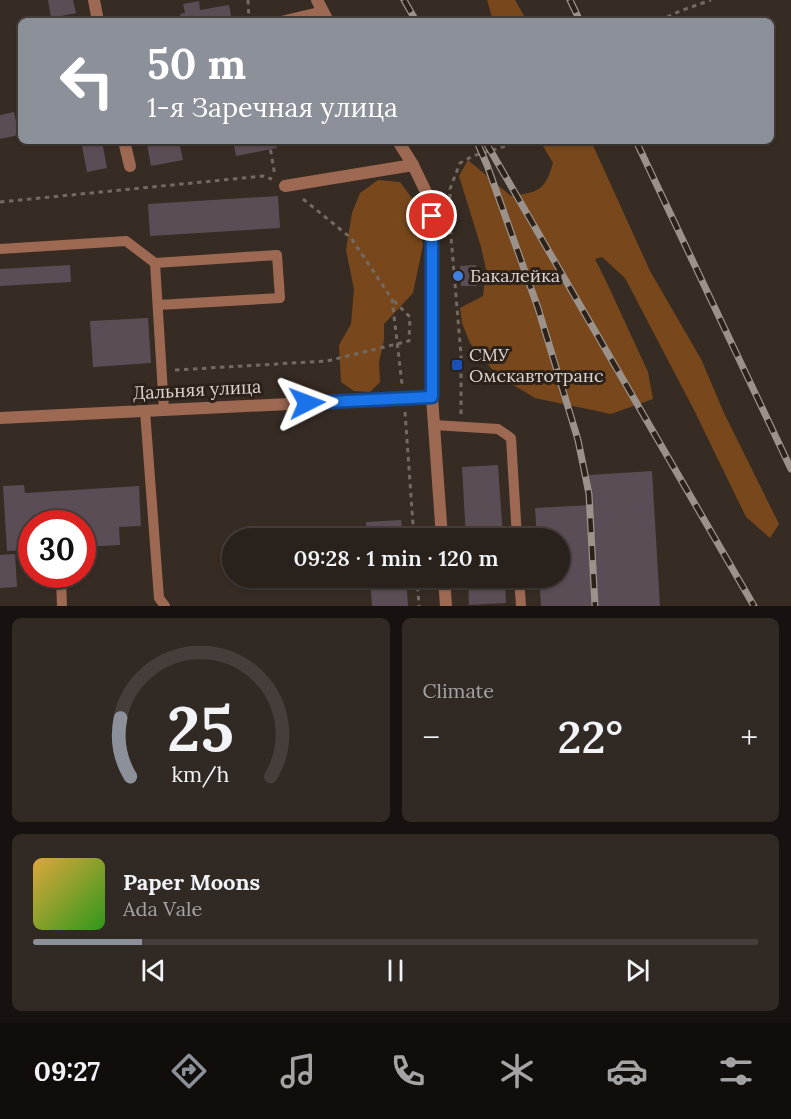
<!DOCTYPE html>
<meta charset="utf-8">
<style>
body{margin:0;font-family:Lora,serif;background:#312924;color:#f1f3f6;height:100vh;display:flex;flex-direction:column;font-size:22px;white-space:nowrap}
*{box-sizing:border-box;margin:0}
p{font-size:20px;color:#a5a3a3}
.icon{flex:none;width:33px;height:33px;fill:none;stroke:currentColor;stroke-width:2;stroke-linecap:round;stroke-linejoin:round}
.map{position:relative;height:606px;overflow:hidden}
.panel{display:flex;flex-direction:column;gap:12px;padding:12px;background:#17120f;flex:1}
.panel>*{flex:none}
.banner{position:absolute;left:18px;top:18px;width:756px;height:126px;border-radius:9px;box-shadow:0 2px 4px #0004,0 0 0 2px #453e3a;background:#8c9099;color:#fff;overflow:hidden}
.speed{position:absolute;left:18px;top:510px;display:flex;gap:12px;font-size:30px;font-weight:700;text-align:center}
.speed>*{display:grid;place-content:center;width:78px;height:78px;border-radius:50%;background:#29211b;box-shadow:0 2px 4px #0004,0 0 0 2px #453e3a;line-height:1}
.speed .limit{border:9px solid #d22;background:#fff;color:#111}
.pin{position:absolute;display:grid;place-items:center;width:51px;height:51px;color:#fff;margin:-26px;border:3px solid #fff;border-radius:50%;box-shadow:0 2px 6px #0007}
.me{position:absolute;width:66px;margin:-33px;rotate:87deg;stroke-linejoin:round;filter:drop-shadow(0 0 4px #0008)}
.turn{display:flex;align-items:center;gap:21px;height:126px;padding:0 30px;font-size:27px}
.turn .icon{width:78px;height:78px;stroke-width:2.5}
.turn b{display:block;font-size:42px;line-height:51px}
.big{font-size:45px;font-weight:600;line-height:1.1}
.panel .tile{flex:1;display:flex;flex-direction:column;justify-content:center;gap:9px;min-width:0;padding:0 21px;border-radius:9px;background:#312924}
.panel .dial{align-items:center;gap:0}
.dial svg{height:156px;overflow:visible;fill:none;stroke:#453e3a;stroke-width:7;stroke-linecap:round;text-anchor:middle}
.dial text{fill:#f1f3f6;stroke:none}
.song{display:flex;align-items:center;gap:18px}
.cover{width:72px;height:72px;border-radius:9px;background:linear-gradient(135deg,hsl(40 70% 55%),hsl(110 70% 35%))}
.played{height:6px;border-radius:3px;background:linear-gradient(90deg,#8c9099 15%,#453e3a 15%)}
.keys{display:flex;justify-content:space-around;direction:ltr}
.heat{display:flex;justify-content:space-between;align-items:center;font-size:33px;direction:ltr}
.panel .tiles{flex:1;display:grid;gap:12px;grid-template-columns:1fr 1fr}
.tile:last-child{grid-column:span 2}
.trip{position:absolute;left:222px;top:528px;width:348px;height:60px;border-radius:30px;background:#29211b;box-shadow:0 2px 4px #0004,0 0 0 2px #453e3a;font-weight:600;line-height:60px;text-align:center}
.dock{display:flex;height:96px;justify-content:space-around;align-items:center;background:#100d0b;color:#a5a3a3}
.dock .icon{width:42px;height:42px}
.dock .active{color:#8c9099}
.dock b{font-size:27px;color:#f1f3f6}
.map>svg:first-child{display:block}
.forest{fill:#78481c}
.building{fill:#5a4d55}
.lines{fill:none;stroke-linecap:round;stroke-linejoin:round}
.path{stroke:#736a63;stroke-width:3;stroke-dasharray:4.5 4.5;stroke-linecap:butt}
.service{stroke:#9e6952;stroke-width:10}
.minor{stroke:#9e6952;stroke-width:12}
.tertiary{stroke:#9e6952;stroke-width:12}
.rail-casing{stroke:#9a928b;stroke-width:7}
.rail{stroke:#2d221a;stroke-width:4.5;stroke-dasharray:14;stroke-linecap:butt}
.route-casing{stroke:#114b97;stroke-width:15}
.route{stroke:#1a73e8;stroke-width:10}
.shop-dot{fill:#3f7fe0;stroke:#2d221a;stroke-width:2}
.transit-dot{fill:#1a4fb4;stroke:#2d221a;stroke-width:2}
.labels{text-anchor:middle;stroke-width:6;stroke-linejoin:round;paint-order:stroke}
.poi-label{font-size:18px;fill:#ddd6d1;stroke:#2d221a;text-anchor:start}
.street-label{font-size:18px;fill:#ddd6d1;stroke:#2d221a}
</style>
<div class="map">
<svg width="791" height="606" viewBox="0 0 791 606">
<rect width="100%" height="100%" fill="#372c24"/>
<g class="forest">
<polygon points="487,0 515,0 527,21 493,21"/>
<path d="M540 141H591L650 271 701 359 724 413 779 524 770 538 746 517 694 410 625 278 602 257 595 259 606 281 648 372 653 399 611 414 535 398 497 375 470 343 462 323 460 308 483 296 486 269 481 247 459 176 468 160 511 196C537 192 545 192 553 163Z"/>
<polygon points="378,180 400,182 417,205 423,245 413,293 384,324 384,340 379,362 380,382 370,392 354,391 341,382 339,345 351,324 354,289 346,250 352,213 360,193"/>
</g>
<g class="building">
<polygon points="48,0 73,0 76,13 51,18"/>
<polygon points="199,1 200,10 229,5 232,21 181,21 180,14 185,13 183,4"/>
<polygon points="14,112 19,135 0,139 0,115"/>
<polygon points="81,141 102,141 107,168 87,172"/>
<polygon points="163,141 179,141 183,160 151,166 147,144"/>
<polygon points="233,141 276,141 277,148 236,156"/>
<polygon points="278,196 280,228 150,236 148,204"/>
<polygon points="70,265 71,282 0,286 0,269"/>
<polygon points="476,265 477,286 461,286 460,266"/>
<polygon points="148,318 151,363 93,367 90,321"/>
<polygon points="498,465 503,538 466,538 462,467"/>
<polygon points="652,471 660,606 541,606 539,578 560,578 560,538 537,538 535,508 591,505 589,475"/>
<polygon points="24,485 25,493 139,486 141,526 119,527 120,545 82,547 82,524 32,524 32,550 7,551 3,486"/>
<polygon points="401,520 403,538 367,538 366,522"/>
<polygon points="15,554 17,587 0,588 0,555"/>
<polygon points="370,578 406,578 408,606 372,606"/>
<polygon points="468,578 505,578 506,603 469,605"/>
</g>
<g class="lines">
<g class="path">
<polyline points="248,0 249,21"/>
<polyline points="659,21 680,11 711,0"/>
<polyline points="269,141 275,176"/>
<polyline points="303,199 351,238 392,299 402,384"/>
<polyline points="0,202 263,176 272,179"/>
<polyline points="175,370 327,361 409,341 410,317 393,300"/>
<polyline points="405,412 414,538"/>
<polyline points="461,414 461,355 450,225 450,189 460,163 473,156 522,141"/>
<polyline points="417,578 419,606"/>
</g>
<g class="service">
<polyline points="281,21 323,11"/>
<polyline points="0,249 126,241 155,263 277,255 280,298 158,305"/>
<polyline points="155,263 164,410"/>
<polyline points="145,411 159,598 165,606"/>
<polyline points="434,425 498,429 511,438 517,538"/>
<polyline points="61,578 62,606"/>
<polyline points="519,578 521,606"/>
</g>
<g class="minor">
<polyline points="94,0 98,21"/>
<polyline points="124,141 130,166"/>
<polyline points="285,186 413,165"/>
<polyline points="0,418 432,397"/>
</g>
<g class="tertiary">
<polyline points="317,0 328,21"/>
<polyline points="398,141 413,165 427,194 432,216 432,397 442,538"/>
<polyline points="444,578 446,606"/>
</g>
<defs>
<g id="rail">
<polyline points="404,0 416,21"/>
<polyline points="570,0 580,21"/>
<polyline points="485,141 754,606"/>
<polyline points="636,141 791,469"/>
<polyline points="478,144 487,165 538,308 578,440 589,494 595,606"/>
</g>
</defs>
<use href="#rail" class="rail-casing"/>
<use href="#rail" class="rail"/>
</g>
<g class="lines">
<defs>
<polyline id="route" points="307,403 432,397 432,216"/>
</defs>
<use href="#route" class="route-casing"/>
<use href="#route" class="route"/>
</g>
<circle class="shop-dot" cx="458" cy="276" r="6"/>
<rect class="transit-dot" x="451" y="359" width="12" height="12" rx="3"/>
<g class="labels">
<g class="poi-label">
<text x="470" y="282">Бакалейка</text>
<text x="469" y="361">СМУ<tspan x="469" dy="21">Омскавтотранс</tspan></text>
</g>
<g class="street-label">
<text transform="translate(197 390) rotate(-3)" y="6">Дальняя улица</text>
</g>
</g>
</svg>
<div class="speed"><div class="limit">30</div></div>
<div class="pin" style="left:432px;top:216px;background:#d93025"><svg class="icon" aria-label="arrive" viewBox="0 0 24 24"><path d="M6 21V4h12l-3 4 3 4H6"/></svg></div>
<svg class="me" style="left:307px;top:403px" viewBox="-20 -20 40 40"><path d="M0-17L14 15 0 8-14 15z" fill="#1a73e8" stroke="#fff" stroke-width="4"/></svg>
<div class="trip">09:28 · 1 min · 120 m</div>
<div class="banner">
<div class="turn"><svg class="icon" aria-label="left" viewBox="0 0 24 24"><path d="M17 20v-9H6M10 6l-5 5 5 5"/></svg><div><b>50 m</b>1-я Заречная улица</div></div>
</div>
</div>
<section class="panel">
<div class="tiles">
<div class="tile dial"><svg viewBox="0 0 100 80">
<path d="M14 69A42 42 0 1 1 86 69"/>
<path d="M14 69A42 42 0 0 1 9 39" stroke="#8c9099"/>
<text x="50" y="56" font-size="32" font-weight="700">25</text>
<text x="50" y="72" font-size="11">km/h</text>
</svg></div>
<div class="tile"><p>Climate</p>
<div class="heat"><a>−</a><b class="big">22°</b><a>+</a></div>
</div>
<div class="tile">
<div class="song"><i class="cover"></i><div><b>Paper Moons</b><p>Ada Vale</p></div></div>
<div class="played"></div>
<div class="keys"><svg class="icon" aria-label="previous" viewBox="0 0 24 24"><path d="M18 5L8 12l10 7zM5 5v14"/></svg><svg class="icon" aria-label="pause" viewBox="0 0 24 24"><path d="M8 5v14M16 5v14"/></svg><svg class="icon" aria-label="next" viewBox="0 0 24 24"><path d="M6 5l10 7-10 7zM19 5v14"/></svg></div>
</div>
</div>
</section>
<nav class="dock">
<b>09:27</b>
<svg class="icon active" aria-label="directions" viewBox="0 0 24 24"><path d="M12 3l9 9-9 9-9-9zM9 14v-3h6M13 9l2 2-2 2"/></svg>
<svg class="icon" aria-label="music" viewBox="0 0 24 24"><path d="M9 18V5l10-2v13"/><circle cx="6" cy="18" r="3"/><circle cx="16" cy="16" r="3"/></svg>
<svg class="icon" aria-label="phone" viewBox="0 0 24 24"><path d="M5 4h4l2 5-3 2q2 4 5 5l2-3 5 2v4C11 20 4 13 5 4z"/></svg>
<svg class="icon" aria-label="climate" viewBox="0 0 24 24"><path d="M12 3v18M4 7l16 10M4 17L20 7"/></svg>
<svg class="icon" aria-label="car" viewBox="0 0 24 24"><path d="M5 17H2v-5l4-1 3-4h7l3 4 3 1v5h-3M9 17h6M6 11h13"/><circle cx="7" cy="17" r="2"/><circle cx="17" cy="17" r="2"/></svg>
<svg class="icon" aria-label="filters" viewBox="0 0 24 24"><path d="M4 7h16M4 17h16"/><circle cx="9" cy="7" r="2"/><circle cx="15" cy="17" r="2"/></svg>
</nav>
